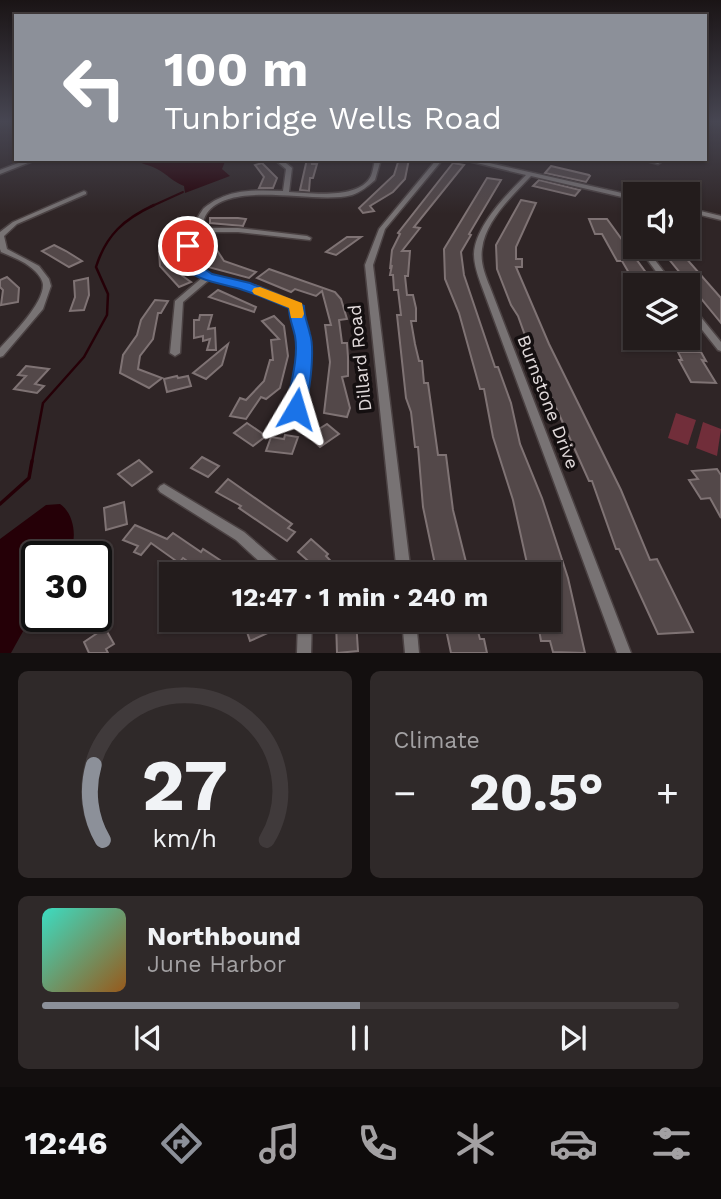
<!DOCTYPE html>
<meta charset="utf-8">
<style>
body{margin:0;font-family:"Work Sans",sans-serif;background:#2f2929;color:#f1f3f6;height:100vh;display:flex;flex-direction:column;font-size:26px;white-space:nowrap}
*{box-sizing:border-box;margin:0}
p{font-size:23px;color:#a3a1a3}
.icon{flex:none;width:38px;height:38px;fill:none;stroke:currentColor;stroke-width:2;stroke-linecap:round;stroke-linejoin:round}
.map{position:relative;height:653px;overflow:hidden}
.panel{display:flex;flex-direction:column;gap:18px;padding:18px;background:#130f0f;flex:1}
.panel>*{flex:none}
.guide{position:absolute;left:14px;top:14px;width:693px;height:147px;border-radius:0px;box-shadow:0 2px 5px #0004,0 0 0 2px #403a3b;background:#8c9099;color:#fff;overflow:hidden}
.controls{position:absolute;left:623px;top:182px;display:grid;gap:14px}
.controls a{display:grid;place-items:center;width:77px;height:77px;border-radius:0px;background:#231c1c;box-shadow:0 2px 5px #0004,0 0 0 2px #403a3b;font-size:35px}
.speed{position:absolute;left:21px;top:541px;display:flex;gap:14px;font-size:35px;font-weight:700;text-align:center}
.speed>*{display:grid;place-content:center;width:91px;height:91px;border-radius:50%;background:#231c1c;box-shadow:0 2px 5px #0004,0 0 0 2px #403a3b;line-height:1}
.speed .limit{border:4px solid #111;border-radius:10px;background:#fff;color:#111}
.pin{position:absolute;display:grid;place-items:center;width:60px;height:60px;color:#fff;margin:-30px;border:4px solid #fff;border-radius:50%;box-shadow:0 2px 7px #0007}
.me{position:absolute;width:77px;margin:-38px;rotate:7deg;stroke-linejoin:round;filter:drop-shadow(0 0 5px #0008)}
.turn{display:flex;align-items:center;gap:24px;height:147px;padding:0 35px;font-size:32px}
.turn .icon{width:91px;height:91px;stroke-width:2.5}
.turn b{display:block;font-size:49px;line-height:60px}
.big{font-size:52px;font-weight:700;line-height:1.1}
.panel .card{flex:1;display:flex;flex-direction:column;justify-content:center;gap:10px;min-width:0;padding:0 24px;border-radius:10px;background:#2f2929}
.panel .dial{align-items:center;gap:0}
.dial svg{height:182px;overflow:visible;fill:none;stroke:#403a3b;stroke-width:7;stroke-linecap:round;text-anchor:middle}
.dial text{fill:#f1f3f6;stroke:none}
.song{display:flex;align-items:center;gap:21px}
.cover{width:84px;height:84px;border-radius:10px;background:linear-gradient(135deg,hsl(170 70% 55%),hsl(30 70% 35%))}
.played{height:7px;border-radius:4px;background:linear-gradient(90deg,#8c9099 50%,#403a3b 50%)}
.keys{display:flex;justify-content:space-around;direction:ltr}
.heat{display:flex;justify-content:space-between;align-items:center;font-size:38px;direction:ltr}
.panel .tiles{flex:1;display:grid;gap:18px;grid-template-columns:1fr 1fr}
.card:last-child{grid-column:span 2}
.trip{position:absolute;left:159px;top:562px;width:402px;height:70px;border-radius:0px;background:#231c1c;box-shadow:0 2px 5px #0004,0 0 0 2px #403a3b;font-weight:700;line-height:70px;text-align:center}
.tab-bar{display:flex;height:112px;justify-content:space-around;align-items:center;background:#0e0b0b;color:#a3a1a3}
.tab-bar .icon{width:49px;height:49px}
.tab-bar .selected{color:#8c9099}
.tab-bar b{font-size:32px;color:#f1f3f6}
.map>svg:first-child{display:block}
.green{fill:#712e3a}
.water{fill:#250007}
.lines{fill:none;stroke-linecap:round;stroke-linejoin:round}
.stream-far2{stroke:#250007;stroke-width:2}
.stream-far1{stroke:#250007;stroke-width:2.5}
.stream{stroke:#250007;stroke-width:3.5}
.building{fill:#534849;stroke:#7f7374;stroke-width:2}
.minor-casing{stroke:#4b4243;stroke-width:3}
.minor{fill:#787374;fill-rule:evenodd}
.route{fill:#1a73e8;stroke:#114b97;stroke-width:2}
.slow{fill:#f59e0b}
.labels{text-anchor:middle;stroke-width:7;stroke-linejoin:round;paint-order:stroke}
.street-label{font-size:18px;fill:#e1dadb;stroke:#140f10}
</style>
<div class="map">
<svg width="721" height="653" viewBox="0 0 721 653">
<rect width="100%" height="100%" fill="#2f2526"/>
<g class="green">
<polygon points="676,413 696,420 688,445 668,438"/>
<polygon points="703,422 721,429 717,456 696,448"/>
</g>
<g class="water">
<path d="M136 159H226L222 169 230 176 185 193 184 186C173 182 167 174 157 169 149 164 141 165 136 159Z"/>
<path d="M60 504C75 514 78 541 68 556H37V606L11 653H0V539L46 505Z"/>
</g>
<g class="lines">
<polyline class="stream-far2" points="150,207 183,192"/>
<path class="stream-far1" d="M32 462 43 403 84 357 107 315 108 294 96 267C106 235 124 219 154 205"/>
<polyline class="stream" points="0,504 29,478 32,461"/>
</g>
<g class="building">
<polygon points="307,159 312,159 312,164 317,164 313,178 310,178 309,191 300,190"/>
<polygon points="399,159 409,159 405,179 393,192 370,206 374,211 363,213 359,208 394,175"/>
<polygon points="262,163 277,178 273,188 259,188 264,177 255,165"/>
<polygon points="453,163 464,165 414,227 420,228 402,251 410,251 408,276 405,276 407,295 413,295 416,308 416,321 411,321 415,344 419,361 422,361 424,383 428,383 438,455 446,455 453,510 469,574 437,574 423,507 418,447 415,447 411,412 406,398 397,315 401,315 398,290 394,290 393,275 390,275 392,265 390,269 392,250 400,234 398,233"/>
<polygon points="551,166 589,175 590,176 586,182 545,173"/>
<polygon points="487,178 501,180 469,234 471,235 461,252 464,275 495,367 498,367 511,403 520,444 542,498 568,578 585,653 553,652 550,641 541,641 538,624 542,624 541,620 550,620 550,568 528,568 513,500 493,437 484,389 480,389 459,313 445,279 444,249"/>
<polygon points="539,180 580,190 575,196 533,186"/>
<polygon points="521,200 536,203 516,247 516,259 522,259 522,267 516,267 549,344 621,490 650,560 657,559 693,632 658,634 619,549 616,549 592,481 589,481 531,352 518,316 511,305 497,269 496,245"/>
<polygon points="178,218 190,218 182,237 163,238 166,229 173,229"/>
<polygon points="210,218 238,218 246,219 243,226 210,223"/>
<polygon points="589,219 607,219 655,285 636,285 622,261 617,261 602,234 595,234"/>
<polygon points="207,235 224,261 256,272 249,278 208,267 201,255 208,246"/>
<polygon points="347,237 361,237 336,255 326,252"/>
<polygon points="54,245 66,251 82,261 69,267 42,251"/>
<polygon points="172,251 172,262 181,270 177,272 191,282 179,287 160,266 159,252"/>
<polygon points="663,252 677,252 681,257 685,257 721,298 721,323"/>
<polygon points="269,269 335,292 341,299 347,319 339,320 342,343 347,343 348,357 348,376 342,377 350,408 347,417 324,413 330,362 325,325 331,325 322,291 316,296 295,289 291,292 257,278"/>
<polygon points="7,277 19,288 18,302 1,305 3,290 0,287 0,280"/>
<polygon points="88,278 89,295 84,310 70,311 75,297 74,281"/>
<polygon points="218,290 256,307 254,312 209,297"/>
<polygon points="155,300 168,301 161,313 158,313 153,339 140,356 138,369 162,378 149,388 120,373 123,355 137,335 141,320"/>
<polygon points="200,315 212,315 208,329 215,328 216,350 207,350 210,339 203,341 203,336 194,338 194,320 199,320"/>
<polygon points="274,316 284,326 288,356 280,388 266,399 261,397 246,419 230,416 240,398 246,400 264,381 270,360 273,360 271,340 279,339 262,321"/>
<polygon points="228,344 222,365 206,379 193,373"/>
<polygon points="678,352 701,352 706,361 702,360 716,383 691,382 679,360 682,360"/>
<polygon points="26,366 49,369 35,384 44,386 37,393 14,389 26,376 18,375"/>
<polygon points="177,376 178,378 188,376 191,386 167,392 164,379"/>
<polygon points="247,423 266,436 253,446 234,433"/>
<polygon points="327,424 339,434 320,447 308,436"/>
<polygon points="285,435 298,437 292,454 266,451 271,437 284,439"/>
<polygon points="202,457 219,466 208,477 191,468"/>
<polygon points="139,460 152,472 132,486 118,474"/>
<polygon points="717,469 721,475 721,518 710,498 701,499 689,480 698,479 692,471"/>
<polygon points="228,479 292,524 288,528 295,532 287,541 239,508 241,506 216,492"/>
<polygon points="124,502 127,524 106,530 104,508"/>
<polygon points="135,525 167,539 173,533 201,552 203,549 229,566 237,574 206,574 183,558 179,563 151,543 141,555 134,552 138,546 123,540"/>
<polygon points="311,539 328,554 326,556 343,574 323,574 298,552"/>
<polygon points="243,620 266,620 270,632 250,641"/>
<polygon points="336,620 356,620 358,651 337,653"/>
<polygon points="444,620 475,620 480,639 484,639 487,653 451,653"/>
<polygon points="105,628 114,644 106,649 108,653 89,653 84,642"/>
</g>
<g class="lines">
<defs>
<g id="minor">
<polygon points="29,159 38,159 0,174 0,170"/>
<path d="M274 159H281L292 168 289 192C311 193 359 200 371 176 373 171 374 164 375 159H381L375 180C368 186 361 192 352 195 315 205 232 179 207 213 204 217 203 223 201 228H238L307 236 311 238 310 240 238 232H199C194 241 188 253 193 263 202 278 243 282 259 287 272 292 286 298 299 304L300 306 308 345 307 365 301 409 300 412H292L291 409 297 365 298 345 292 307 250 290 210 279 183 302 180 353 175 356 170 353 175 301 203 277C195 274 186 268 184 259 182 249 197 216 204 208 208 205 213 201 218 199 237 189 262 190 283 191L286 169Z"/>
<polygon points="437,159 443,159 385,229 373,265 411,574 397,574 365,265 379,229"/>
<path d="M460 159H472L635 196V200L531 176C512 196 485 221 482 249 480 262 485 275 490 287L631 653H617L482 287C478 276 474 265 474 254 475 226 507 194 526 175Z"/>
<polygon points="639,159 652,159 661,162 658,164"/>
<path d="M84 191 86 192V194L17 224 4 236 7 249 39 266 49 279 51 286 43 309 3 356 0 357V348C13 334 43 304 43 285 43 280 38 274 35 271 26 262 13 257 1 252L0 249V232L13 222Z"/>
<path d="M635 201C635 209 630 210 630 218 629 227 635 234 635 242H632C622 226 618 213 635 201Z"/>
<polygon points="688,208 721,216 721,220 688,212"/>
<polygon points="638,247 645,247 674,285 666,285"/>
<polygon points="688,304 691,305 721,342 721,351 718,350 688,312"/>
<polygon points="164,484 244,532 288,570 290,574 273,574 236,540 160,492 158,489 160,486"/>
<polygon points="298,620 312,620 311,653 297,653"/>
<polygon points="402,620 416,620 419,653 405,653"/>
</g>
</defs>
<use href="#minor" class="minor-casing"/>
<use href="#minor" class="minor"/>
</g>
<linearGradient id="sky" x2="0" y2="1"><stop stop-color="#1a1415"/><stop offset="0.57" stop-color="#474652"/><stop offset="1" stop-color="#474652" stop-opacity="0"/></linearGradient>
<rect width="721" height="214" fill="url(#sky)"/>
<path class="route" d="M188 242 195 246V262L212 274 250 283 304 306C304 317 308 324 310 334 315 349 310 400 302 413H289L286 409C290 386 299 358 295 336 293 326 289 319 289 308 274 302 259 295 243 290 221 282 172 281 182 246Z"/>
<polygon class="slow" points="260,287 302,303 304,314 302,318 291,318 289,308 254,294 252,291 254,288"/>
<g class="labels">
<g class="street-label">
<text transform="translate(360 358) rotate(-96)" y="6">Dillard Road</text>
<text transform="translate(548 402) rotate(69)" y="6">Burnstone Drive</text>
</g>
</g>
</svg>
<div class="controls">
<a><svg class="icon" aria-label="sound" viewBox="0 0 24 24"><path d="M4 9h4l5-4v14l-5-4H4zM17 9q2 3 0 6"/></svg></a>
<a><svg class="icon" aria-label="layers" viewBox="0 0 24 24"><path d="M12 4l9 5-9 5-9-5zM3 14l9 5 9-5"/></svg></a>
</div>
<div class="speed"><div class="limit">30</div></div>
<div class="pin" style="left:188px;top:246px;background:#d93025"><svg class="icon" aria-label="arrive" viewBox="0 0 24 24"><path d="M6 21V4h12l-3 4 3 4H6"/></svg></div>
<svg class="me" style="left:296px;top:409px" viewBox="-20 -20 40 40"><path d="M0-17L14 15 0 8-14 15z" fill="#1a73e8" stroke="#fff" stroke-width="4"/></svg>
<div class="trip">12:47 · 1 min · 240 m</div>
<div class="guide">
<div class="turn"><svg class="icon" aria-label="left" viewBox="0 0 24 24"><path d="M17 20v-9H6M10 6l-5 5 5 5"/></svg><div><b>100 m</b>Tunbridge Wells Road</div></div>
</div>
</div>
<section class="panel">
<div class="tiles">
<div class="card dial"><svg viewBox="0 0 100 80">
<path d="M14 69A42 42 0 1 1 86 69"/>
<path d="M14 69A42 42 0 0 1 10 36" stroke="#8c9099"/>
<text x="50" y="56" font-size="32" font-weight="700">27</text>
<text x="50" y="72" font-size="11">km/h</text>
</svg></div>
<div class="card"><p>Climate</p>
<div class="heat"><a>−</a><b class="big">20.5°</b><a>+</a></div>
</div>
<div class="card">
<div class="song"><i class="cover"></i><div><b>Northbound</b><p>June Harbor</p></div></div>
<div class="played"></div>
<div class="keys"><svg class="icon" aria-label="previous" viewBox="0 0 24 24"><path d="M18 5L8 12l10 7zM5 5v14"/></svg><svg class="icon" aria-label="pause" viewBox="0 0 24 24"><path d="M8 5v14M16 5v14"/></svg><svg class="icon" aria-label="next" viewBox="0 0 24 24"><path d="M6 5l10 7-10 7zM19 5v14"/></svg></div>
</div>
</div>
</section>
<nav class="tab-bar">
<b>12:46</b>
<svg class="icon selected" aria-label="directions" viewBox="0 0 24 24"><path d="M12 3l9 9-9 9-9-9zM9 14v-3h6M13 9l2 2-2 2"/></svg>
<svg class="icon" aria-label="music" viewBox="0 0 24 24"><path d="M9 18V5l10-2v13"/><circle cx="6" cy="18" r="3"/><circle cx="16" cy="16" r="3"/></svg>
<svg class="icon" aria-label="phone" viewBox="0 0 24 24"><path d="M5 4h4l2 5-3 2q2 4 5 5l2-3 5 2v4C11 20 4 13 5 4z"/></svg>
<svg class="icon" aria-label="climate" viewBox="0 0 24 24"><path d="M12 3v18M4 7l16 10M4 17L20 7"/></svg>
<svg class="icon" aria-label="car" viewBox="0 0 24 24"><path d="M5 17H2v-5l4-1 3-4h7l3 4 3 1v5h-3M9 17h6M6 11h13"/><circle cx="7" cy="17" r="2"/><circle cx="17" cy="17" r="2"/></svg>
<svg class="icon" aria-label="filters" viewBox="0 0 24 24"><path d="M4 7h16M4 17h16"/><circle cx="9" cy="7" r="2"/><circle cx="15" cy="17" r="2"/></svg>
</nav>
